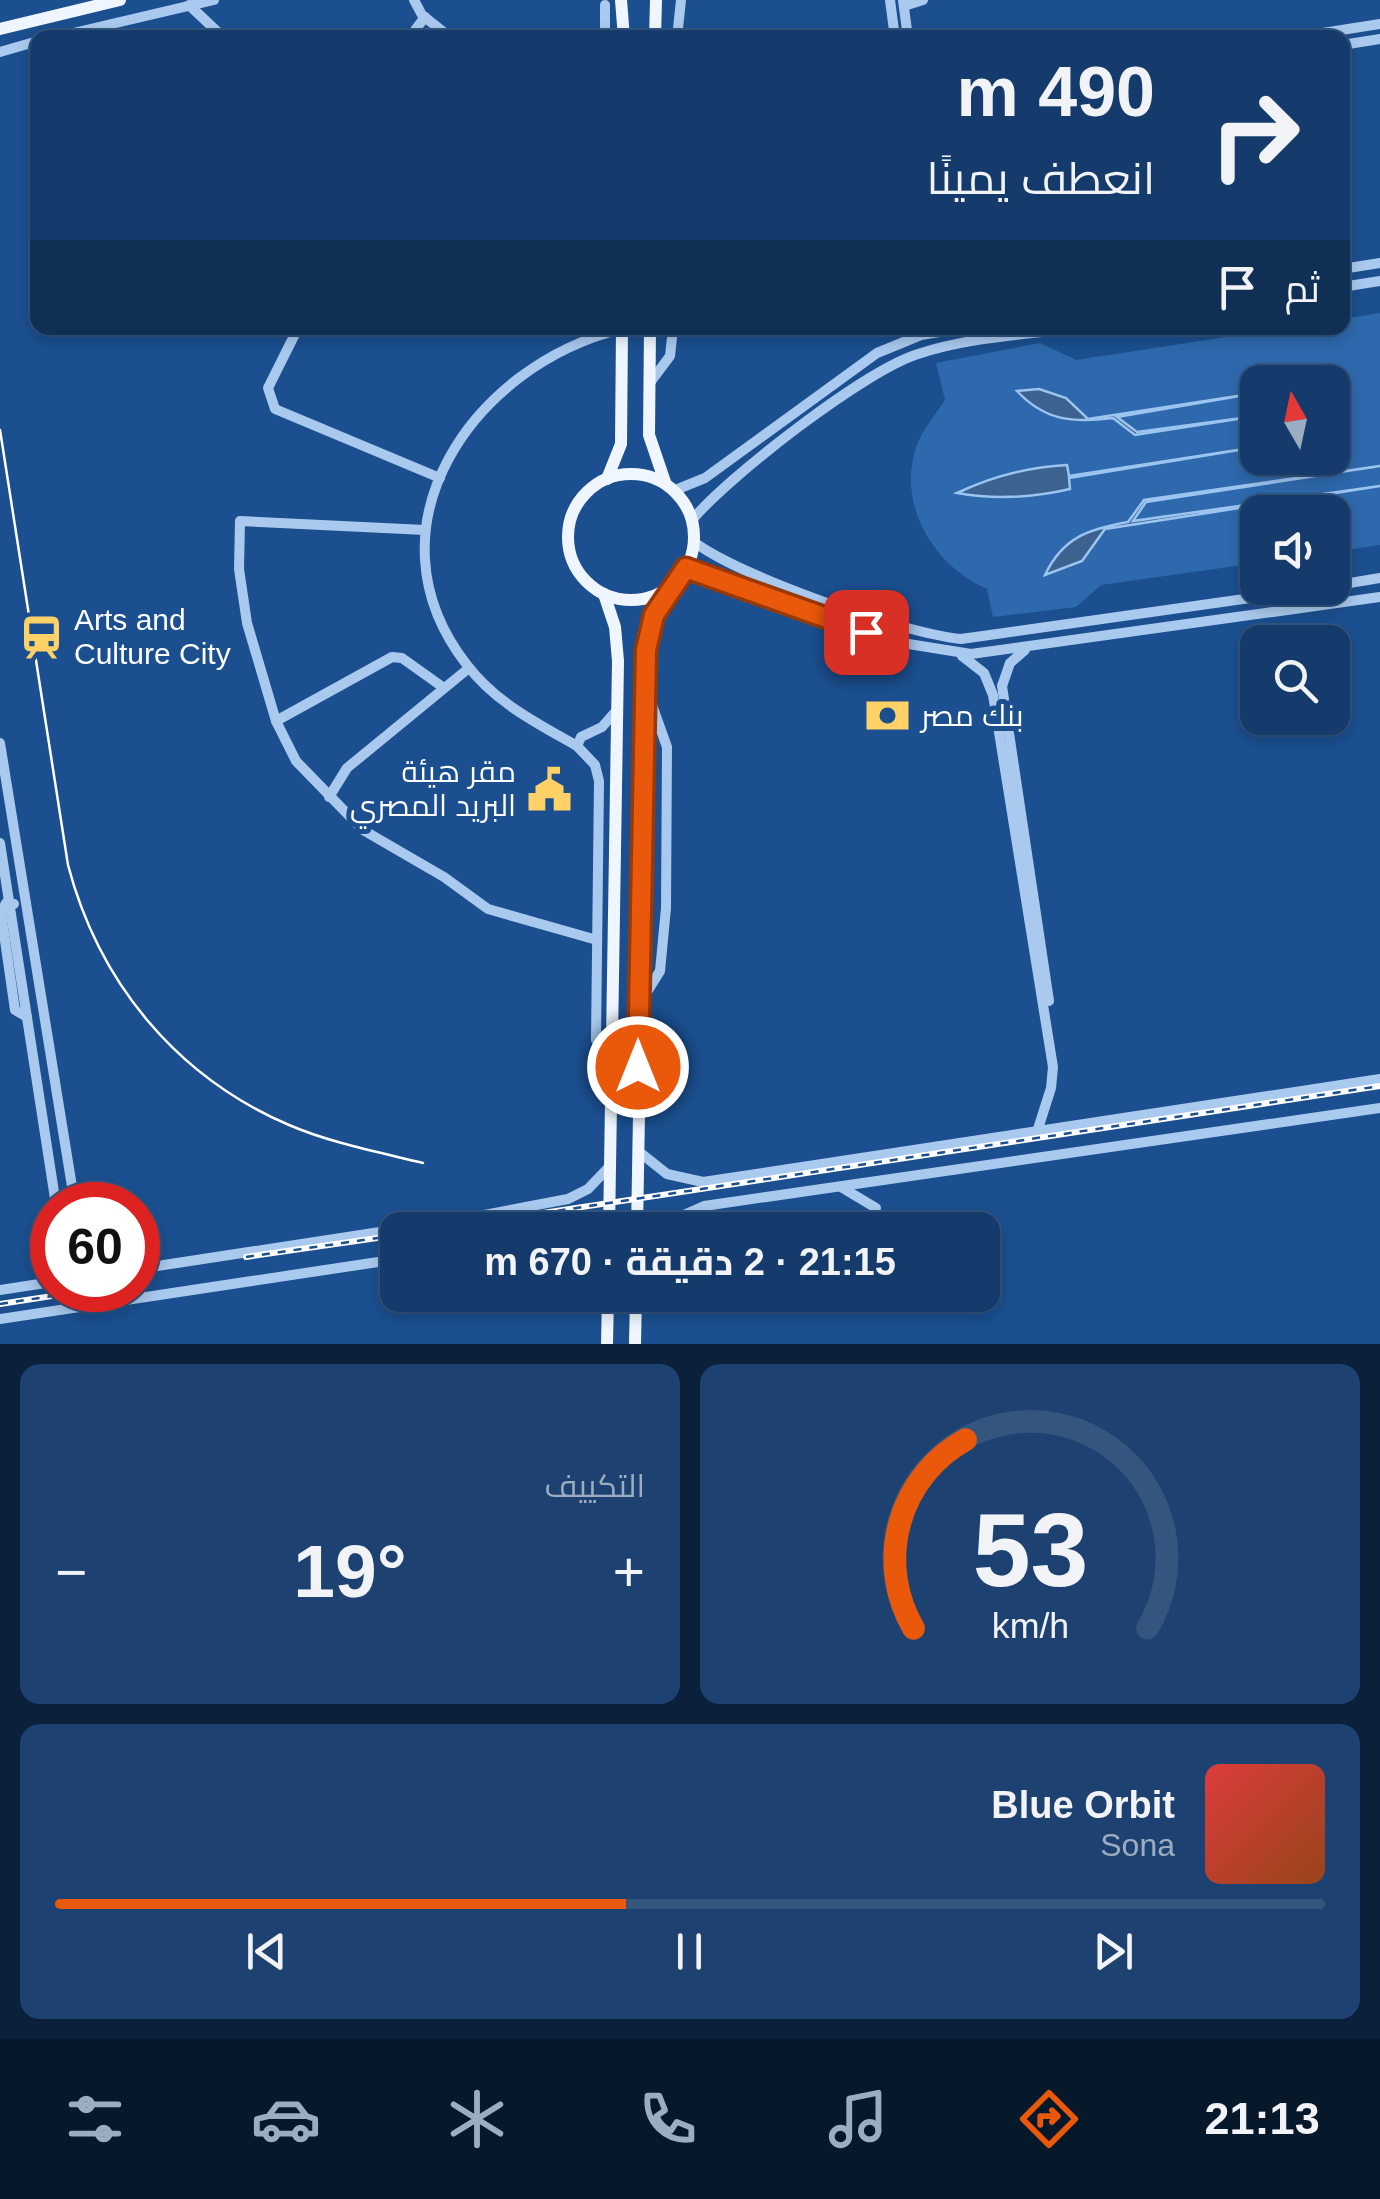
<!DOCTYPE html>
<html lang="ar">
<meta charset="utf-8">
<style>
body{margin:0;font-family:Arial,Cairo,sans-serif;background:#1d4271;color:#f1f3f6;direction:rtl;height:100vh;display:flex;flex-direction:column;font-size:38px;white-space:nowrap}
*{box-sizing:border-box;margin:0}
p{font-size:32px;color:#9dadc1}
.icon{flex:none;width:55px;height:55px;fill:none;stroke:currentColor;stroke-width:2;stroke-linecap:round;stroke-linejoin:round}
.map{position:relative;height:1344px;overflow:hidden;direction:ltr}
.sheet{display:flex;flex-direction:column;gap:20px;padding:20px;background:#0b203b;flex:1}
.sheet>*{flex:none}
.top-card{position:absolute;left:30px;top:30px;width:1320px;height:305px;border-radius:20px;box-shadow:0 5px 15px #0003,0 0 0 2px #33557e;direction:rtl;background:#143b6b;color:#f1f3f6;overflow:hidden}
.needle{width:65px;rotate:351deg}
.buttons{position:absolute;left:1240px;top:365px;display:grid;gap:20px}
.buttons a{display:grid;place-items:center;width:110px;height:110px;border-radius:20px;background:#143b6b;box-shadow:0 5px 15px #0003,0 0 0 2px #33557e;font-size:50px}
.speed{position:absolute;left:30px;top:1182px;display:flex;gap:20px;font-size:50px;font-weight:700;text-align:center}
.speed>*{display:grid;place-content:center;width:130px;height:130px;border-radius:50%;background:#143b6b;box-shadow:0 5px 15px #0003,0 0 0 2px #33557e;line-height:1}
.speed .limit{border:15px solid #d22;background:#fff;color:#111}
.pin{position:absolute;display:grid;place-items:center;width:85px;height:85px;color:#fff;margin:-42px;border-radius:20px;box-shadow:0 5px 15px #0006}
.me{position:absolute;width:110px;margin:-55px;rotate:0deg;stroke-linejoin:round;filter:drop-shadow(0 0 8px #0008)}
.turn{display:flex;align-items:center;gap:35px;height:210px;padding:0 30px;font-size:45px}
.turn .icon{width:130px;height:130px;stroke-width:2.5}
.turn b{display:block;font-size:70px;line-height:85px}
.then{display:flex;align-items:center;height:95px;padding:0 30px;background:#0003;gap:20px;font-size:38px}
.big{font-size:75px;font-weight:700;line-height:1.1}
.sheet .tile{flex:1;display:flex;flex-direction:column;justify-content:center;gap:15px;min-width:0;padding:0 35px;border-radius:20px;background:#1d4271}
.sheet .dial{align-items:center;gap:0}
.dial svg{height:260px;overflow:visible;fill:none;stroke:#33557e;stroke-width:7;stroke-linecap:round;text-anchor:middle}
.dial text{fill:#f1f3f6;stroke:none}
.song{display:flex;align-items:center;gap:30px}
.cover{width:120px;height:120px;border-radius:15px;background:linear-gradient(135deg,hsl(0 70% 55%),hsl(20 70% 35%))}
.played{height:10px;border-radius:5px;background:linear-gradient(90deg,#ea580c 45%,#33557e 45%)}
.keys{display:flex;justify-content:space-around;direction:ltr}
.heat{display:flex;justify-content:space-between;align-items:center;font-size:55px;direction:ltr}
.sheet .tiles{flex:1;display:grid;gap:20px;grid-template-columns:1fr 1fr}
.tile:last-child{grid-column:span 2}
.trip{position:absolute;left:380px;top:1212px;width:620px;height:100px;border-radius:20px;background:#143b6b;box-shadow:0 5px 15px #0003,0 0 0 2px #33557e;font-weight:700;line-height:100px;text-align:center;direction:rtl}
.tab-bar{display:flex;height:160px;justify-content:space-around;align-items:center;background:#08182b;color:#9dadc1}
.tab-bar .icon{width:70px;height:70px}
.tab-bar .selected{color:#ea580c}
.tab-bar b{font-size:45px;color:#f1f3f6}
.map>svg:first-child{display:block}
.green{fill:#2e69ad;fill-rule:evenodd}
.water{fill:#3c6290;stroke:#9cc4f0;stroke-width:2.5}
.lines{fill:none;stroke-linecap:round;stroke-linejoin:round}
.minor{stroke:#a9c9ee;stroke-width:10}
.major{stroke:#f0f6ff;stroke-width:12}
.tram{stroke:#fff;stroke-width:2.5}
.rail-casing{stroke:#fff;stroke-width:6}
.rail{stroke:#1b4f8f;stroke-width:2.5;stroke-dasharray:8;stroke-linecap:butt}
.route-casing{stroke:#983908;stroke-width:25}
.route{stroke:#ea580c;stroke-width:18}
.labels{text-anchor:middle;stroke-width:10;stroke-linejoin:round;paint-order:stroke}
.poi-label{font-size:30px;fill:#fff;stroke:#1b4f8f;text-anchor:start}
</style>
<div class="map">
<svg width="1380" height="1344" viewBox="0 0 1380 1344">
<rect width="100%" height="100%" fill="#1b4f8f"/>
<path class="green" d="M1380 313V545L1333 552 1332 512H1258L1257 563 1101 585 1076 607 993 617 987 589C934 566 897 506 916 447 922 431 935 415 945 400L936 363 1040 343 1076 360 1285 328H1342L1343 319ZM1258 382H1332V458H1258Z"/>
<g class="water">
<path d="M1039 389 1066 398 1088 419 1257 393 1117 417 1137 432 1257 416 1135 435 1113 418C1073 423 1045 421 1017 391Z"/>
<path d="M1257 447 1069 478 1070 489C1031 498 996 500 957 493 993 476 1028 467 1067 465L1069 476Z"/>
<path d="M1380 466 1146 502 1133 521 1380 486 1105 529 1082 561 1045 575C1063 537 1089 529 1128 522L1144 500Z"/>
</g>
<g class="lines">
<g class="minor">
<polyline points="414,0 422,15 451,38"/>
<polyline points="890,0 895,38"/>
<polyline points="903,0 908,38"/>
<polyline points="189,5 224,38"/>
<polyline points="904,6 923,0"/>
<polyline points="52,38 214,0"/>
<polyline points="409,38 425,17"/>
<polyline points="605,38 605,5"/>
<polyline points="677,38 681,0"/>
<polyline points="1291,38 1380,24"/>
<polyline points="1342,45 1380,39"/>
<polyline points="0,52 38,41"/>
<polyline points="1342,269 1380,263"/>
<polyline points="1342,287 1380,281"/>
<polyline points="298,328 268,388 275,409 440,478"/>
<polyline points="649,384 670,356 673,328"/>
<polyline points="673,491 705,478 877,353 921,335 964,328"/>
<path d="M692 520C729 476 864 371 918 354 968 337 1025 335 1076 328"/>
<polyline points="425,530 240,521 239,569 247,623 276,721 296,761 363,830 444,877 488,909 597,940"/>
<path d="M694 542C743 578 899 632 961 639L1322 588"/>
<polyline points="686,568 896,642 971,654 1380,597"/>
<polyline points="1332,586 1380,578"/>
<polyline points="1025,650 1010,663 1002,686 1049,1001"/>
<polyline points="962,656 984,673 993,695 1053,1067 1051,1088 1037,1132"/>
<polyline points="276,721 392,657 402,658 444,688"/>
<polyline points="0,743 75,1205"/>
<path d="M577 746C537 723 496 703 467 665 359 527 475 364 622 329"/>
<polyline points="329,797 347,768 469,668"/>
<polyline points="0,843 56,1205"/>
<polyline points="14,904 6,903 1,913 15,1010 27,1017"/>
<polyline points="640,1003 660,971 666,908 667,747 647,691"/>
<polyline points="596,1040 599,781 595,765 577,746 581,737 602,727 617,710"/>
<polyline points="638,1151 667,1174 703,1182 1380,1079"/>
<polyline points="841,1187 876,1208"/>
<polyline points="650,1230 704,1206 1380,1108"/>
<polyline points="138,1269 458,1220 568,1199 588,1189 610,1166"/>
<polyline points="0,1290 52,1282"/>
<polyline points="0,1319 398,1259"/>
</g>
<g class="major">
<polyline points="621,0 624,38"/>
<polyline points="0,29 120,0"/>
<polyline points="655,38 656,0"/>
<polyline points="650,328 649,435 665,482"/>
<circle cx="631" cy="537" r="63"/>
<polyline points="607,479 621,444 622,328"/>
<polyline points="604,594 615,627 618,661 609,1230"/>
<polyline points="637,1230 647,650 654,615 673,585"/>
<polyline points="607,1344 608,1295"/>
<polyline points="635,1344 636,1295"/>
</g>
<path class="tram" d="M0 430 68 865C99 983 177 1077 289 1125 331 1143 378 1152 423 1163"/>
<defs>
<g id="rail">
<polyline points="431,1230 1380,1086"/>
<polyline points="246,1257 398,1235"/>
<polyline points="138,1283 144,1282"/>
<polyline points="0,1304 91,1290"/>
</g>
</defs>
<use href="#rail" class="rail-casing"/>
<use href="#rail" class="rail"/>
</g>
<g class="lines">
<defs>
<polyline id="route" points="638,1067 646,650 654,615 686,568 866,632"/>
</defs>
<use href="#route" class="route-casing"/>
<use href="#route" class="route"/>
</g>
<defs>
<symbol id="station-bare" viewBox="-9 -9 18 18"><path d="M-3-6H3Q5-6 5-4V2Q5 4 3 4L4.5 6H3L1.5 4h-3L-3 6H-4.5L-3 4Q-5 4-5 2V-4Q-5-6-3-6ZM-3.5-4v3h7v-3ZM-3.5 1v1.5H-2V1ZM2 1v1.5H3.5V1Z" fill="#ffd166" stroke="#1b4f8f" stroke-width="2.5" paint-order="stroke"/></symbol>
<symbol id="bank-bare" viewBox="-9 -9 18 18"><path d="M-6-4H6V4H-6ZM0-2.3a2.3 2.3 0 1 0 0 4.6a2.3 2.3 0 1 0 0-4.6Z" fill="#ffd166" stroke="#1b4f8f" stroke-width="2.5" paint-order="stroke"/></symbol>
<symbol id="civic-bare" viewBox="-9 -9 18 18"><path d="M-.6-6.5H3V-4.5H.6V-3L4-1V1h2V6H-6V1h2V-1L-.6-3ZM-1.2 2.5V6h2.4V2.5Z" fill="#ffd166" stroke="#1b4f8f" stroke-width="2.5" paint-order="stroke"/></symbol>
</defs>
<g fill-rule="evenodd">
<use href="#station-bare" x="10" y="606" width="63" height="63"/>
<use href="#bank-bare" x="856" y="684" width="63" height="63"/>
<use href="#civic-bare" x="518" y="758" width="63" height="63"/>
</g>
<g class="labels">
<g class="poi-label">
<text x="74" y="630">Arts and<tspan x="74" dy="34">Culture City</tspan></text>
<text x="921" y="726">بنك مصر</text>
<text x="516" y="782" text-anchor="end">مقر هيئة<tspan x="516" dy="34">البريد المصري</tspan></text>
</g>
</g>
</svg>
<div class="buttons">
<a><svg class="needle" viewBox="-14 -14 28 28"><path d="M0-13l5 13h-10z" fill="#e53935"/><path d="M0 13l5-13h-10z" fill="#9dadc1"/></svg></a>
<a><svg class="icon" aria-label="sound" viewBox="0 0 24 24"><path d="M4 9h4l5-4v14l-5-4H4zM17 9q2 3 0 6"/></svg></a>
<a><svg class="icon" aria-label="search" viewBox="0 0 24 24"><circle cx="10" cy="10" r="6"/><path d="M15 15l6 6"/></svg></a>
</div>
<div class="speed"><div class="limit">60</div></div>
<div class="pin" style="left:866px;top:632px;background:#d93025"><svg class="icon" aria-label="arrive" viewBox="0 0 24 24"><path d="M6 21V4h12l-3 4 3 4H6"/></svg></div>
<svg class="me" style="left:638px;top:1067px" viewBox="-20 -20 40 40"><circle r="17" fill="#ea580c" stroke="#fff" stroke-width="3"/><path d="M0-11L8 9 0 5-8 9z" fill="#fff"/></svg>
<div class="trip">21:15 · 2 دقيقة · 670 m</div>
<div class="top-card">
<div class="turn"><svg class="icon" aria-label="right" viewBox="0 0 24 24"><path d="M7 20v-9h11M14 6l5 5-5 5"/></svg><div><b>490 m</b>انعطف يمينًا</div></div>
<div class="then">ثم<svg class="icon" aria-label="arrive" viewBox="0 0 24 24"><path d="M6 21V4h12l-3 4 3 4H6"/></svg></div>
</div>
</div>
<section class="sheet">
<div class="tiles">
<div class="tile dial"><svg viewBox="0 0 100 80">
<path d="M14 69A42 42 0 1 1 86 69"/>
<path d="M14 69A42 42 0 0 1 30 11" stroke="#ea580c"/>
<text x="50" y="56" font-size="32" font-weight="700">53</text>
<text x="50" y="72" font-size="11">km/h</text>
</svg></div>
<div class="tile"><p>التكييف</p>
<div class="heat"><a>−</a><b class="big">19°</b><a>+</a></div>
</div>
<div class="tile">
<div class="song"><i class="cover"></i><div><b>Blue Orbit</b><p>Sona</p></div></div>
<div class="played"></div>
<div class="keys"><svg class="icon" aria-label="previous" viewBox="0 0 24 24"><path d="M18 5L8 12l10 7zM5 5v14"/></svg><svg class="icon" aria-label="pause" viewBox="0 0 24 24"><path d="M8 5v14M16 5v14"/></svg><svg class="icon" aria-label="next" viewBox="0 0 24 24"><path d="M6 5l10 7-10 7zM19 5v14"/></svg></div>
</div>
</div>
</section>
<nav class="tab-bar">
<b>21:13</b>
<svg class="icon selected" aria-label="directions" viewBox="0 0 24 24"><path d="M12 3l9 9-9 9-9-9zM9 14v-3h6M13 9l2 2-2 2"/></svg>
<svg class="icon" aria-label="music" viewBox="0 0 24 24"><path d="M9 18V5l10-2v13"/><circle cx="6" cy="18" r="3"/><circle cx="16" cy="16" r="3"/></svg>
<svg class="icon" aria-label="phone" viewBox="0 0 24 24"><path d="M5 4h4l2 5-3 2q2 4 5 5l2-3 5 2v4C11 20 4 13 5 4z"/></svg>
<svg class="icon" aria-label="climate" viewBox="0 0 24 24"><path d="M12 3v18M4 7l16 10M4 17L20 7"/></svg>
<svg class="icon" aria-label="car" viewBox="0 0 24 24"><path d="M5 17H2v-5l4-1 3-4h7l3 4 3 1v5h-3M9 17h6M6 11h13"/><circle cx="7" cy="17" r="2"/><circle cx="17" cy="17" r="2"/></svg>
<svg class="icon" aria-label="filters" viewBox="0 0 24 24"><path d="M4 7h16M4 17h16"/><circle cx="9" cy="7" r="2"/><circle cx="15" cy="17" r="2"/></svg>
</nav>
